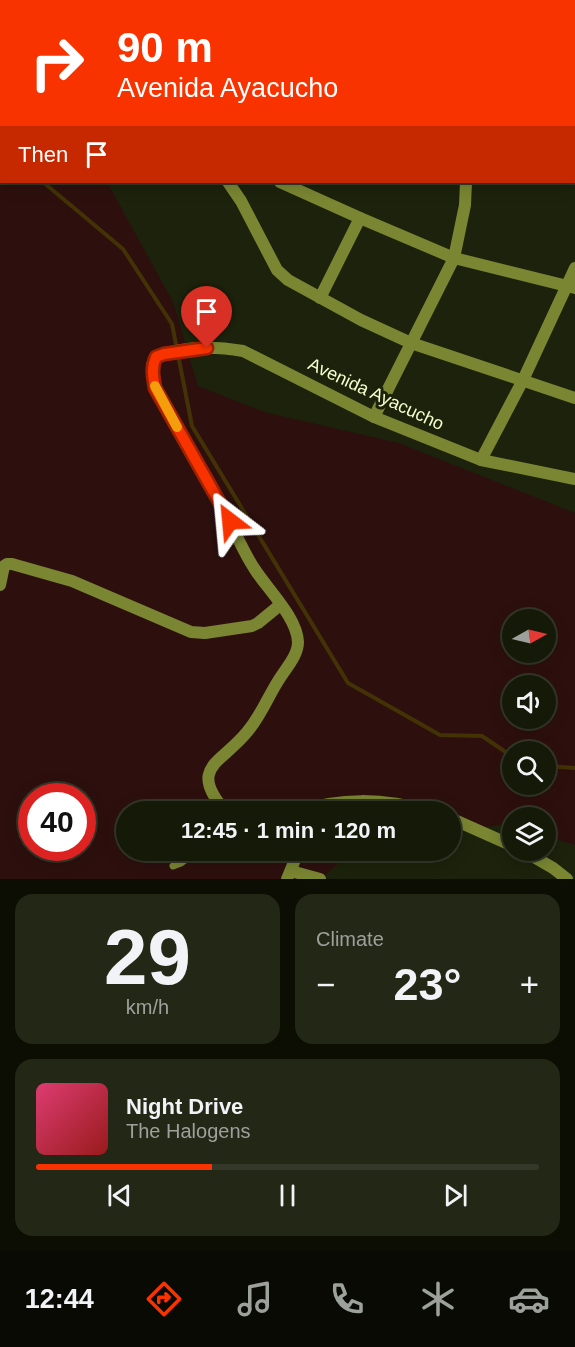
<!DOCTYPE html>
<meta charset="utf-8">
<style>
body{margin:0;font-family:Helvetica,sans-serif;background:#222716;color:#f1f3f6;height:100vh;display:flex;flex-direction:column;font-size:22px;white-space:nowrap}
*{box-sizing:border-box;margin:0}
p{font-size:20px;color:#9da19c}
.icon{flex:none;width:33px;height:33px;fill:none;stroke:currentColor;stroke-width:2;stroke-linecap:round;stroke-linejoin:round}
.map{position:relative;height:879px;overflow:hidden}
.sheet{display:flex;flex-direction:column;gap:15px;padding:15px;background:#0c0e04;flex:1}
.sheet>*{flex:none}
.hud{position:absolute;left:0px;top:0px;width:576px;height:183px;box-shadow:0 3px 15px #0003,0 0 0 2px #343829;background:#f83300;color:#fff;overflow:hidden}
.needle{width:39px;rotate:82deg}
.buttons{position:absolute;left:502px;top:609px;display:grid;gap:12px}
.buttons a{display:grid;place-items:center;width:54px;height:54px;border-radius:50%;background:#151a08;box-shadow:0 3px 15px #0003,0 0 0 2px #343829;font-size:30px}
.speed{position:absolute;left:18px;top:783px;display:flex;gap:12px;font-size:30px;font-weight:700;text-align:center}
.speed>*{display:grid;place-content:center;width:78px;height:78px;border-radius:50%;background:#151a08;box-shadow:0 3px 15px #0003,0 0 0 2px #343829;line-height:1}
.speed .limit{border:9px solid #d22;background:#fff;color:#111}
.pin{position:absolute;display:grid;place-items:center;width:51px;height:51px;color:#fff;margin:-62px -26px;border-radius:50% 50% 50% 0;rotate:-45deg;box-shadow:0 0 6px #0007}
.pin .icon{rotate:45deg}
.me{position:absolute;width:66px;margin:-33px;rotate:331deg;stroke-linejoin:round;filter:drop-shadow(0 0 4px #0008)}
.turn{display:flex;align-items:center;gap:21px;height:126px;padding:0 18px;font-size:27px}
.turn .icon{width:78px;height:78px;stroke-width:2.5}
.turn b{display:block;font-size:42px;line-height:51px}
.then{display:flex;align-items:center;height:57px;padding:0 18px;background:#0003;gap:12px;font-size:22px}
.big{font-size:45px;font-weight:600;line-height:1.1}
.sheet .tile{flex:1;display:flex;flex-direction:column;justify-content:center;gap:9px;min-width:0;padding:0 21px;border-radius:18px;background:#222716}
.sheet .dial{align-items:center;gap:0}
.dial b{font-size:78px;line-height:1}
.song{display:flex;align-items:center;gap:18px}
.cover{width:72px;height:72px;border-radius:9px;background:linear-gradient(135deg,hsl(340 70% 55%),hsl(0 70% 35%))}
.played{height:6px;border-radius:3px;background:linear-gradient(90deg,#f83300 35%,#343829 35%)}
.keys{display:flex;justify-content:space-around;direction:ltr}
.heat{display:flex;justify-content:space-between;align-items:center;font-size:33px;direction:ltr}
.sheet .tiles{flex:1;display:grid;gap:15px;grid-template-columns:1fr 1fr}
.tile:last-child{grid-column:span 2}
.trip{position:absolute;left:116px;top:801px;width:345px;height:60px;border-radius:30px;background:#151a08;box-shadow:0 3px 15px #0003,0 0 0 2px #343829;font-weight:600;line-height:60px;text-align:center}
.tab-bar{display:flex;height:96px;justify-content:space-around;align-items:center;background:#080a03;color:#9da19c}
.tab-bar .icon{width:42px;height:42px}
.tab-bar .current{color:#f83300}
.tab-bar b{font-size:27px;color:#f1f3f6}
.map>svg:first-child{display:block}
.green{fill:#2d100e;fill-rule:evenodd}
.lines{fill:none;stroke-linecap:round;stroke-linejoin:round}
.stream{stroke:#423205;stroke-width:4}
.service{stroke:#7a8632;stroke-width:7}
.minor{stroke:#7a8632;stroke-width:12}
.tertiary{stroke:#7a8632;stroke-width:12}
.route-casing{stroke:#a12100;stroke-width:15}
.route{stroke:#f83300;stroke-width:10}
.slow{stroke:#f59e0b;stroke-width:10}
.labels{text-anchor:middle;stroke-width:6;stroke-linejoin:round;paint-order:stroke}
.street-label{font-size:18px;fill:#f4ffcd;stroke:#1c220b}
</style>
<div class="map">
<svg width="575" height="879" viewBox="0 0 575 879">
<rect width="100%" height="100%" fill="#1c220b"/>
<path class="green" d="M0 0 8 1 2 2V182H107L173 302 198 386 264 412 399 443 575 513V845L546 836V818H513V827L503 824 450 834V812H126V850L364 851 349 853 321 879H0ZM513 620H546V652H513ZM513 686H546V718H513ZM513 752H546V784H513ZM32 796H82V848H32Z"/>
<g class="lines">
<g class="stream">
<polyline points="0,121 2,125"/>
<polyline points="43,182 123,249 172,324 192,426 348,683 440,735 482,736 513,757"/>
<polyline points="546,766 575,768"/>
</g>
<polyline class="service" points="173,866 181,863 198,850"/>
<g class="minor">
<polyline points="31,0 32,2"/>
<polyline points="133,0 136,2"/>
<polyline points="373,0 377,2"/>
<polyline points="433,0 439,2"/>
<polyline points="119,2 120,0"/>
<polyline points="198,2 199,0"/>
<polyline points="513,2 513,0"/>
<polyline points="532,2 533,0"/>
<polyline points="574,81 575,81"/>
<polyline points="228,182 241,201 277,270 288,280 361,320 411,343 575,398"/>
<polyline points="280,182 360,218 454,258 575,288"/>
<polyline points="320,298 360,218"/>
<polyline points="374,417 454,258 465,205 466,182"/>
<polyline points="481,460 523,380 575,268"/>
<polyline points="0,585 4,566 7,564 12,564 72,581 191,632 205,633 252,626 258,623 280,605"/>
<polyline points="291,871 320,879"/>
<polyline points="287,879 299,850"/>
</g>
<g class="tertiary">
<path d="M226 812C187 767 221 764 247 732 261 716 268 696 280 678 287 667 298 655 298 642 297 617 267 589 254 568 244 553 237 535 228 520 204 475 180 432 155 388L152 365 156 357C183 346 214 346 243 351L374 417 481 460 575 479"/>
<path d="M293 812C340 798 383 797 429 812"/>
<polyline points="450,818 513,846"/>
<polyline points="522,850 553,868 567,879"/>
</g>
</g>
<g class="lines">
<defs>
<path id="route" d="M207 348 164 354 156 357C151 368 153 376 155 388L230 521"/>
</defs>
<use href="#route" class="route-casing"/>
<use href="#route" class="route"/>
<polyline class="slow" points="155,386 177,427"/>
</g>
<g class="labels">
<g class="street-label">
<text transform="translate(376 394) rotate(25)" y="6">Avenida Ayacucho</text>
</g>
</g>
</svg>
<div class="buttons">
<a><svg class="needle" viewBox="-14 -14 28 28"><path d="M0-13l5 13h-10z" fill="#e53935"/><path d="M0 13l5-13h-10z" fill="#9da19c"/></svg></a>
<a><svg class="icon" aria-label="sound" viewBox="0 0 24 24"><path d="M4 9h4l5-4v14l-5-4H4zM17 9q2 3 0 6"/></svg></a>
<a><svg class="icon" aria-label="search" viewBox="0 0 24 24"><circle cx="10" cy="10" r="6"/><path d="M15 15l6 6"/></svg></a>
<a><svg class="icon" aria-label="layers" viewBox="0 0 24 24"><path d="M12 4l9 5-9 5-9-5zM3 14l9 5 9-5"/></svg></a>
</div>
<div class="speed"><div class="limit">40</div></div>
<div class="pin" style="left:207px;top:348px;background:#d93025"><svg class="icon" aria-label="arrive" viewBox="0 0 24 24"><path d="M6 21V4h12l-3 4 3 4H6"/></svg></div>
<svg class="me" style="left:230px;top:521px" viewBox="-20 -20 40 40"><path d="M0-17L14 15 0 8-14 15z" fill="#f83300" stroke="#fff" stroke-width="4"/></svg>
<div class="trip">12:45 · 1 min · 120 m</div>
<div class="hud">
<div class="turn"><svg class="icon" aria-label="right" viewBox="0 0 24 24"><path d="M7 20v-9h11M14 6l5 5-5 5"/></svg><div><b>90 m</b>Avenida Ayacucho</div></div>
<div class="then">Then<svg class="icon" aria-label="arrive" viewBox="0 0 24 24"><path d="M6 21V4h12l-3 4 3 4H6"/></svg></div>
</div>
</div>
<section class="sheet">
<div class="tiles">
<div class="tile dial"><b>29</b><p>km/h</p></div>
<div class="tile"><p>Climate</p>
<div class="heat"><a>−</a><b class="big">23°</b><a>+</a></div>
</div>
<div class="tile">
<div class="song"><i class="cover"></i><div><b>Night Drive</b><p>The Halogens</p></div></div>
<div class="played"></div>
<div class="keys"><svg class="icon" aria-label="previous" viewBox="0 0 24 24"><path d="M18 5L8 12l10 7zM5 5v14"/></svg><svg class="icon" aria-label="pause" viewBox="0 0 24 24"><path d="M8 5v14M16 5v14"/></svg><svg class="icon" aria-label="next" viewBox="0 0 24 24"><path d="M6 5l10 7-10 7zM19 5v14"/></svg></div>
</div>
</div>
</section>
<nav class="tab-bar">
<b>12:44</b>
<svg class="icon current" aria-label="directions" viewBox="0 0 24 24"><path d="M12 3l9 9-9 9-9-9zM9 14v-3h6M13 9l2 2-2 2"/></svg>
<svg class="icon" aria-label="music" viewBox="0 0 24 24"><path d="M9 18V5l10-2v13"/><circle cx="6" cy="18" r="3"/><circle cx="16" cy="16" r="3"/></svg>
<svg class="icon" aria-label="phone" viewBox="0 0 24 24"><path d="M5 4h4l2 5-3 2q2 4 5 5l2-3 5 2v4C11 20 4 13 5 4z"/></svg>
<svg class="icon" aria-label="climate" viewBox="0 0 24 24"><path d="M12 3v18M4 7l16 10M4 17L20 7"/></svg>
<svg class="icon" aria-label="car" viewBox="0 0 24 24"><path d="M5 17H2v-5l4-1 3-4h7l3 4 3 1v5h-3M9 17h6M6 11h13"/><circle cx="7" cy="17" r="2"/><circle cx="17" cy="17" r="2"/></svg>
</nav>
